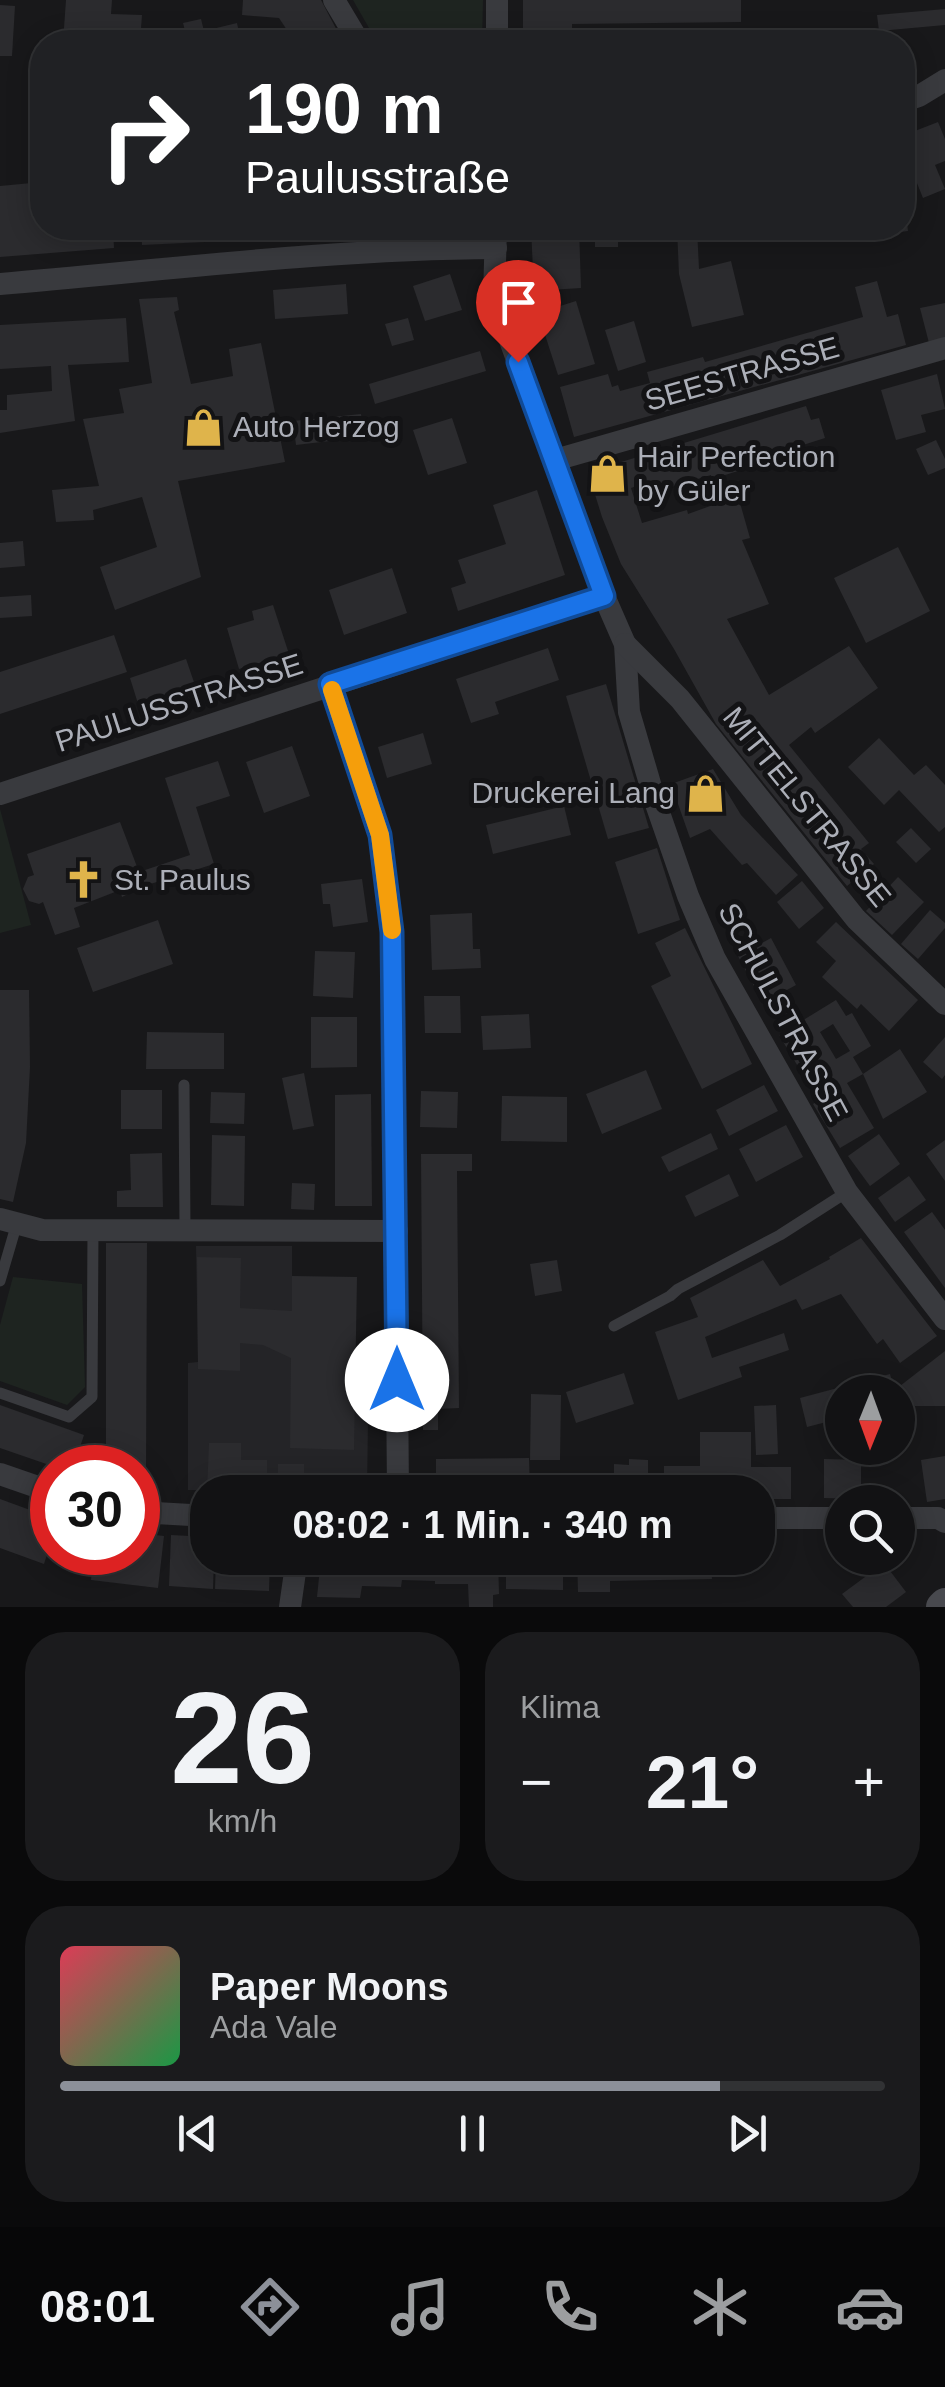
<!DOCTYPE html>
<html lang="de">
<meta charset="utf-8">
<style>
body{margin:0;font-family:Arial,sans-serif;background:#1b1b1d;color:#f1f3f6;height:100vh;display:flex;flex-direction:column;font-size:38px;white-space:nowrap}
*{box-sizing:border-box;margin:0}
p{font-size:32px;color:#9c9ea0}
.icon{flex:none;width:55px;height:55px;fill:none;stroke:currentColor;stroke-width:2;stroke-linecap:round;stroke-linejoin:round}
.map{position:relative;height:1607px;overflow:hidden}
.panel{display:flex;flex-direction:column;gap:25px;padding:25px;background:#0a0a0b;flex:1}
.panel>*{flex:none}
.guide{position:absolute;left:30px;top:30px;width:885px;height:210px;border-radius:40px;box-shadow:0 5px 25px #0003,0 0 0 2px #313234;background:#202124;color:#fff;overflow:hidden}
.needle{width:65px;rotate:181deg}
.fabs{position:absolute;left:825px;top:1375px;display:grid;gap:20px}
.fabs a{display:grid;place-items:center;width:90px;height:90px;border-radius:50%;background:#121214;box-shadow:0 5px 25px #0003,0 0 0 2px #313234;font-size:50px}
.speed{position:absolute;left:30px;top:1445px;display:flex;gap:20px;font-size:50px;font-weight:700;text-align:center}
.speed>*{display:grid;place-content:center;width:130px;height:130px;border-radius:50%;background:#121214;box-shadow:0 5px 25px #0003,0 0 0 2px #313234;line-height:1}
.speed .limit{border:15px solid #d22;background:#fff;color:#111}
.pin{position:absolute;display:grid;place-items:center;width:85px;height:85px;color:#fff;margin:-102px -42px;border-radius:50% 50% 50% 0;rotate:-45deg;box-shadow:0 0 10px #0007}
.pin .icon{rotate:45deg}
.me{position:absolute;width:110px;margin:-55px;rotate:0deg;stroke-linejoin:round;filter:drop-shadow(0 0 8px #0008)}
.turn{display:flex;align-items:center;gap:35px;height:210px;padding:0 50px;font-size:45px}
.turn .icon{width:130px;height:130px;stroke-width:2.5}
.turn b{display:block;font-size:70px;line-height:85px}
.big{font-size:75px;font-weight:800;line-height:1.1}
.panel .widget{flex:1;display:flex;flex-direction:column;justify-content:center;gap:15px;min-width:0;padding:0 35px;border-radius:40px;background:#1b1b1d}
.panel .dial{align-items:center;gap:0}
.dial b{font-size:130px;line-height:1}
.song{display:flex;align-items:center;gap:30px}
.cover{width:120px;height:120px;border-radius:15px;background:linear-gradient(135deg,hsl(350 70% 55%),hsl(140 70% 35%))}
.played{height:10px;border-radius:5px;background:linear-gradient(90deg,#8c9099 80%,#313234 80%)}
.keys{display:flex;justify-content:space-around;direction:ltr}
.heat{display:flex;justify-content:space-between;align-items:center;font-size:55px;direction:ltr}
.panel .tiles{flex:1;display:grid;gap:25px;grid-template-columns:1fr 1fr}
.widget:last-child{grid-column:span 2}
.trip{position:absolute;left:190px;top:1475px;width:585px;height:100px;border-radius:40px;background:#121214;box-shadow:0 5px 25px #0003,0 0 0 2px #313234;font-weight:800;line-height:100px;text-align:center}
.menu{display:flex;height:160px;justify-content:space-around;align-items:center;background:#070708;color:#9c9ea0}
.menu .icon{width:70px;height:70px}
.menu .selected{color:#8c9099}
.menu b{font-size:45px;color:#f1f3f6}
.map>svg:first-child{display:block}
.built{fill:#242427}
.green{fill:#1e2420}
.building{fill:#2b2b2e;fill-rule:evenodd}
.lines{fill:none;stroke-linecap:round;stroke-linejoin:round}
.lane{stroke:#393a3e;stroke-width:11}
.street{stroke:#393a3e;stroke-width:22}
.secondary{stroke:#48494e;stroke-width:32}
.route-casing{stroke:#114b97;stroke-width:25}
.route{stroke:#1a73e8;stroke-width:18}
.slow{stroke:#f59e0b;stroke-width:18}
.labels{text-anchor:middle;stroke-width:10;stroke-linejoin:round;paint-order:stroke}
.street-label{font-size:30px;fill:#acafb8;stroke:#131315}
.poi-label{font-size:30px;fill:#acafb8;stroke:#131315;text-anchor:start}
</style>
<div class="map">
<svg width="945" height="1607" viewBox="0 0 945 1607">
<rect width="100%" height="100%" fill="#18181a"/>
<polygon class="built" points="196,1246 292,1246 292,1350 369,1350 367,1492 188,1490 188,1363 198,1362"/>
<g class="green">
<polygon points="353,0 483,0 482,42 377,42"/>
<polygon points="0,809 31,925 0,933"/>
<polygon points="13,1277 82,1284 85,1387 67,1405 0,1381 0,1325"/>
</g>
<g class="building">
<polygon points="66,0 112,0 111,14 142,15 140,42 63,42"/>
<polygon points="243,0 321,0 343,42 295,42 279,18 242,15"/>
<polygon points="523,0 741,0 741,22 572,24 572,42 523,42"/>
<polygon points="0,5 15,6 12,56 0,56"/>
<polygon points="945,9 945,25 879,31 877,15"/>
<polygon points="201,19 204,31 237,23 241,42 188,42 183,23"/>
<polygon points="938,122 945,139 945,161 935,165 945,189 923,198 902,146 902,136"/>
<polygon points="42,182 42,228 113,228 114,248 0,257 0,186"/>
<polygon points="905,206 908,231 864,237 862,228 902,228 902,207"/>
<polygon points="141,228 226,228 226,236 205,236 205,242 142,245"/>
<polygon points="332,228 402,228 403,238 333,242"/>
<polygon points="531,228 579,228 581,288 534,291"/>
<rect x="595" y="228" width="23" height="19"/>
<polygon points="677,228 697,228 699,269 731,261 744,315 692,327 679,274"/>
<polygon points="450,274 462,310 425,321 413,286"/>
<polygon points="877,281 887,317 898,314 906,345 574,437 560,387 608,374 612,387 618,385 620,391 650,383 647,372 703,357 705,362 863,317 855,287"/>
<polygon points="346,284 348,314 275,319 273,290"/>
<polygon points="177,297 179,310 174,312 191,384 233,376 229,349 261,343 285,462 178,481 201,577 115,610 100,567 157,547 142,497 93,510 94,520 56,522 52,490 99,486 83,419 124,413 119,389 152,383 139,299"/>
<polygon points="576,301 595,364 558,375 538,313"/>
<polygon points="945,303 945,339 929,343 920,308"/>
<polygon points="126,318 129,362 68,365 75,421 0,433 0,410 7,410 7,395 52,391 51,366 0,369 0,325"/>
<polygon points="408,318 414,340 392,346 385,324"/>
<polygon points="634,321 646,362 618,371 605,330"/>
<polygon points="480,351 486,371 375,404 369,384"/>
<polygon points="937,374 945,409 921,415 926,432 896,440 881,390"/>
<polygon points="806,406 811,420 819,418 825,438 803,445 807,456 775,466 774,460 712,479 711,475 645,495 642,484 631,488 642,523 687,510 688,514 738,496 750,538 742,540 769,604 727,619 769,695 849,646 878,688 815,733 811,727 789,745 869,843 861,849 874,864 847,886 716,724 674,649 621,564 602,517 588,472"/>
<polygon points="361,414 364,437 296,445 293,421"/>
<polygon points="452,418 467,463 428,475 413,430"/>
<polygon points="936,440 945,459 945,468 928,475 916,449"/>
<polygon points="537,490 565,575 458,611 451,588 466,583 458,560 506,544 493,505"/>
<polygon points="23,541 25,566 0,568 0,543"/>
<polygon points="898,547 930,611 866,643 834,578"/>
<polygon points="392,568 407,613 344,635 329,590"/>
<polygon points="31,595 32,616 0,618 0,597"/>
<polygon points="273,605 289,654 239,669 227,628 254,620 252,611"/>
<polygon points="114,635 127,672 0,714 0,672"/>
<polygon points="548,648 559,680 495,702 499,714 471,723 456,679"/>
<polygon points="186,659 197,691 140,710 130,678"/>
<polygon points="606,684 649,828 608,839 566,696"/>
<polygon points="423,733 432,764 387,778 378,747"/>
<polygon points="879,738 914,775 926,765 945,785 945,827 939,832 899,790 884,805 848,767"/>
<polygon points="292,746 310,796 264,813 246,762"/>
<polygon points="218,761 230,796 196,807 214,864 144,886 122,897 120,890 74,908 80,927 55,935 43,902 39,904 29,901 23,889 28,877 34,875 27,854 120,822 139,872 190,855 165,778"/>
<polygon points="713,769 741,815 798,875 776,895 747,863 742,865 710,829 690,838 671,784"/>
<polygon points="564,806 571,835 493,854 486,825"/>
<polygon points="911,828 931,849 916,863 896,842"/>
<polygon points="657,848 680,920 638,934 615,862"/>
<polygon points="898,877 924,902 892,935 866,911"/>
<polygon points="362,879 368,922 333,927 330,904 323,904 321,884"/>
<polygon points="802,881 824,908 799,929 777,902"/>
<polygon points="930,910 945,923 945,928 918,959 901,944"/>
<polygon points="472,913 473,949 480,949 481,968 432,970 430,915"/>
<polygon points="158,920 173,964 93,992 77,948"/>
<polygon points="836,922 918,1000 889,1031 861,1004 857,1009 822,977 836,961 816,942"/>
<polygon points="685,928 752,1064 702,1089 651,986 671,976 655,943"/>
<polygon points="771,938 796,985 763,1003 738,956"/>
<polygon points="315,951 355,952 353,998 313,996"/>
<polygon points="0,990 29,990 30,1067 26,1143 13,1202 0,1199"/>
<polygon points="424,996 460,996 461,1033 425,1033"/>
<path d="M836 1000 846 1016 852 1013 871 1046 853 1057 863 1074 847 1083 874 1128 840 1148 813 1104 820 1100 813 1089 827 1081 820 1069 805 1078 779 1035ZM833 1024 850 1051 836 1059 820 1032Z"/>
<polygon points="529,1014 531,1048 483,1050 481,1016"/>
<polygon points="311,1017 357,1017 357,1067 311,1068"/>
<polygon points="147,1032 224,1033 224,1069 146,1069"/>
<polygon points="945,1037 945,1075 942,1079 923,1062"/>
<polygon points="900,1049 927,1092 883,1119 863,1074"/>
<polygon points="646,1070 662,1109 602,1134 586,1094"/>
<polygon points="304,1073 314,1126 293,1130 282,1078"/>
<polygon points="764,1085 778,1111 729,1136 716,1110"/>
<rect x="121" y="1090" width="41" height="39"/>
<polygon points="421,1091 458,1092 457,1128 420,1127"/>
<polygon points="211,1092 245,1093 244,1124 210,1123"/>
<polygon points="371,1094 372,1206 335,1206 335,1095"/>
<polygon points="502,1096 567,1097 567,1142 501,1141"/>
<polygon points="786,1125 803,1157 756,1182 739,1149"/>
<polygon points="711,1133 718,1149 669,1172 661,1157"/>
<polygon points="879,1134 900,1164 870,1186 848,1156"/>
<polygon points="212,1135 245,1136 244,1206 211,1205"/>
<polygon points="945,1140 945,1181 926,1154"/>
<polygon points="162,1153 163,1207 117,1207 117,1191 131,1190 130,1154"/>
<polygon points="421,1154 472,1154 472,1171 457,1171 459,1408 438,1409 438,1430 423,1430"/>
<polygon points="729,1174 739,1196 695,1217 685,1196"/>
<polygon points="909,1176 926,1200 895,1222 878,1198"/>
<polygon points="292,1183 315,1184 314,1210 291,1209"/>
<polygon points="932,1212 945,1230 945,1288 904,1232"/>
<polygon points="861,1238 937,1336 900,1363 883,1339 877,1344 841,1294 802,1310 796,1299 705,1337 712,1358 784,1333 789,1350 739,1367 742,1377 678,1400 655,1332 698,1317 690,1298 763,1260 780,1286 830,1259 829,1257"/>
<polygon points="106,1243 147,1243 146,1477 138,1477 138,1468 106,1468"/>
<polygon points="197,1257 241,1258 240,1308 292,1311 292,1276 357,1277 354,1450 290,1448 291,1358 263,1345 240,1343 240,1371 198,1369"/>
<polygon points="557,1260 562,1291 535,1296 530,1264"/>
<polygon points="945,1351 945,1406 915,1406 900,1386"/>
<polygon points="624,1373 634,1404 576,1423 566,1392"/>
<polygon points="890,1374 895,1392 842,1392 842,1418 807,1427 800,1398"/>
<polygon points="531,1394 561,1395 560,1460 530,1460"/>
<polygon points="0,1405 84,1435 73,1468 58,1468 0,1448"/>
<polygon points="776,1405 778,1454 756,1455 754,1406"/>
<polygon points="700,1432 751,1432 751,1467 791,1467 791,1499 758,1499 758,1492 664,1492 664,1466 700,1466"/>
<polygon points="209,1443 241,1443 241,1460 267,1460 267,1492 207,1491"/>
<polygon points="945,1456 945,1499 927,1502 921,1460"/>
<polygon points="529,1458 530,1492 436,1492 436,1459"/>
<polygon points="629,1459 648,1460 648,1492 614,1492 614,1464 629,1465"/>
<polygon points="824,1459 861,1460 861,1499 824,1498"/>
<rect x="278" y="1464" width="26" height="20"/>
<polygon points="559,1474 595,1475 594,1492 559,1492"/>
<polygon points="0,1499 52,1518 52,1539 44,1564 0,1548"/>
<polygon points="138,1533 164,1536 158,1588 91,1580 94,1552 138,1552"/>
<polygon points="171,1535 208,1537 208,1558 214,1558 213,1589 169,1586"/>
<polygon points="216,1558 270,1558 269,1591 215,1589"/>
<polygon points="321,1558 498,1558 499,1594 493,1595 493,1607 469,1607 468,1584 435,1584 435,1581 402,1580 401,1587 362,1586 360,1598 317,1597"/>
<polygon points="506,1558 563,1558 563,1590 506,1589"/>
<polygon points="577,1558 711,1558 712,1579 610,1581 610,1592 578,1592"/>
<polygon points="884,1563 906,1592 886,1607 853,1607 842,1594"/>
</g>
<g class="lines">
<g class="lane">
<polyline points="184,1085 185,1230"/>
<polyline points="0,1281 17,1223"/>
<polyline points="614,1326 670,1296 678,1289 780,1235 847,1192"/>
<polyline points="0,1393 69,1417 92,1397 93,1230"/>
</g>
<g class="street">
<polyline points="334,0 359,42"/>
<polyline points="497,0 497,42"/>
<polyline points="902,102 919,96 945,80"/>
<polyline points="496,228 494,297 604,596 625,644 629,712 656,804 688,896 715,959 847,1192 945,1319"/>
<path d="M0 284C165 270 330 249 496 248"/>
<polyline points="555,460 945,348"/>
<polyline points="625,644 680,699 856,919 945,1004"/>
<polyline points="330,684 380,835 393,932 398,1492"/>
<polyline points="0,794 604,596"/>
<polyline points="0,1219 42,1230 397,1231"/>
<polyline points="0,1474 52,1492"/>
<polyline points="138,1512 208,1516"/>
<polyline points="758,1518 842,1518"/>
<polyline points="898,1518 938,1518 945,1522"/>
<polyline points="290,1607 297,1558"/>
</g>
<polyline class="secondary" points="942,1607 945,1604"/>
</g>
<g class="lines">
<defs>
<polyline id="route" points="397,1380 392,932 380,835 330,684 604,596 518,362"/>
</defs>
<use href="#route" class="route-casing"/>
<use href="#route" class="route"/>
<polyline class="slow" points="332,690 380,835 392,930"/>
</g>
<defs>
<symbol id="shop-bare" viewBox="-9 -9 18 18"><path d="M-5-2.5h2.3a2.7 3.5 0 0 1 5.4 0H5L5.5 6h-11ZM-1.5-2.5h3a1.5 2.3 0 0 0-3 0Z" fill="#dfb44b" stroke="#131315" stroke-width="2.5" paint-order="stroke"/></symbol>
<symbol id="church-bare" viewBox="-9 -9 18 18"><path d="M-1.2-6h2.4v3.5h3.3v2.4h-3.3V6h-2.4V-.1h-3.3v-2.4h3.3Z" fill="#dfb44b" stroke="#131315" stroke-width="2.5" paint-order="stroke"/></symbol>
</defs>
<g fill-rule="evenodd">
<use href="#shop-bare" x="176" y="400" width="55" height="55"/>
<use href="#shop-bare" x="580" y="446" width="55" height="55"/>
<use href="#shop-bare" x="678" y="766" width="55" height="55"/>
<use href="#church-bare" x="56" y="852" width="55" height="55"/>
</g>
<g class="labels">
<g class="street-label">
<text transform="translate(742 374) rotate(-16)" y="10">SEESTRASSE</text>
<text transform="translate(179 703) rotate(-18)" y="10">PAULUSSTRASSE</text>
<text transform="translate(807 807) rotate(51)" y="10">MITTELSTRASSE</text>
<text transform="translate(783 1012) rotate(62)" y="10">SCHULSTRASSE</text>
</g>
<g class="poi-label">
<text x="233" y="437">Auto Herzog</text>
<text x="637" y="467">Hair Perfection<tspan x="637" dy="34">by Güler</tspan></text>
<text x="675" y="803" text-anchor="end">Druckerei Lang</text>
<text x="114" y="890">St. Paulus</text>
</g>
</g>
</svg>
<div class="fabs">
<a><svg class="needle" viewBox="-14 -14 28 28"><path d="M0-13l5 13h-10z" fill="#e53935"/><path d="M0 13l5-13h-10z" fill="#9c9ea0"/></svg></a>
<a><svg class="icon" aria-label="search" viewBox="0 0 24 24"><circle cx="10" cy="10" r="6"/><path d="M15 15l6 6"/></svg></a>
</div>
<div class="speed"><div class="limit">30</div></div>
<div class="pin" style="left:518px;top:362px;background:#d93025"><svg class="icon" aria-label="arrive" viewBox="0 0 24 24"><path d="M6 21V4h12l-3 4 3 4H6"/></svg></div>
<svg class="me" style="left:397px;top:1380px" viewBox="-20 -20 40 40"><circle r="19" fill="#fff"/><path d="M0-13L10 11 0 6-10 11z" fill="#1a73e8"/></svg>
<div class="trip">08:02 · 1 Min. · 340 m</div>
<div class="guide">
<div class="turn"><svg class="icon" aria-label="right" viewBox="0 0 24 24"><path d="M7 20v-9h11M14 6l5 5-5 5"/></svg><div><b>190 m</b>Paulusstraße</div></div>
</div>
</div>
<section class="panel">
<div class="tiles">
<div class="widget dial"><b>26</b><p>km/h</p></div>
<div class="widget"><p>Klima</p>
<div class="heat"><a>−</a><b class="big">21°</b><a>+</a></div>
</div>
<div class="widget">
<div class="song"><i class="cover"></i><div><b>Paper Moons</b><p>Ada Vale</p></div></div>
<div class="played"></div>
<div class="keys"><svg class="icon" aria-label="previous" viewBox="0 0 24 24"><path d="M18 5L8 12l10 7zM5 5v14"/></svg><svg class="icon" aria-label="pause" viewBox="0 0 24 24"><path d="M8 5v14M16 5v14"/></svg><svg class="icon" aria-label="next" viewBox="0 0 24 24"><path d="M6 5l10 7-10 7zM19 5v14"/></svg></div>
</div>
</div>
</section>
<nav class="menu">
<b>08:01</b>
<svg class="icon selected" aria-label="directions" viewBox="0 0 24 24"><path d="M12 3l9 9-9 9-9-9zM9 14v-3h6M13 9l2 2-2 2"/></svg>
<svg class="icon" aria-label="music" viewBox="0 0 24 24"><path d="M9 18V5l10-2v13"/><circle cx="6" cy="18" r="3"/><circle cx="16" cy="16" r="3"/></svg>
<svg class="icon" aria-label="phone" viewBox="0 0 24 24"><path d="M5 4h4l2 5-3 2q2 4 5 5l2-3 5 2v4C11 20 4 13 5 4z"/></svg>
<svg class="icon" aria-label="climate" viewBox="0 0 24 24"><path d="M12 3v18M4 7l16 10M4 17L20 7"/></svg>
<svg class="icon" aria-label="car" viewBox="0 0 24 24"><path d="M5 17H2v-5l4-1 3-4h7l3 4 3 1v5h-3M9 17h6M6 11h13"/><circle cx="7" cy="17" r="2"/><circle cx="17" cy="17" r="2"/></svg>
</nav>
